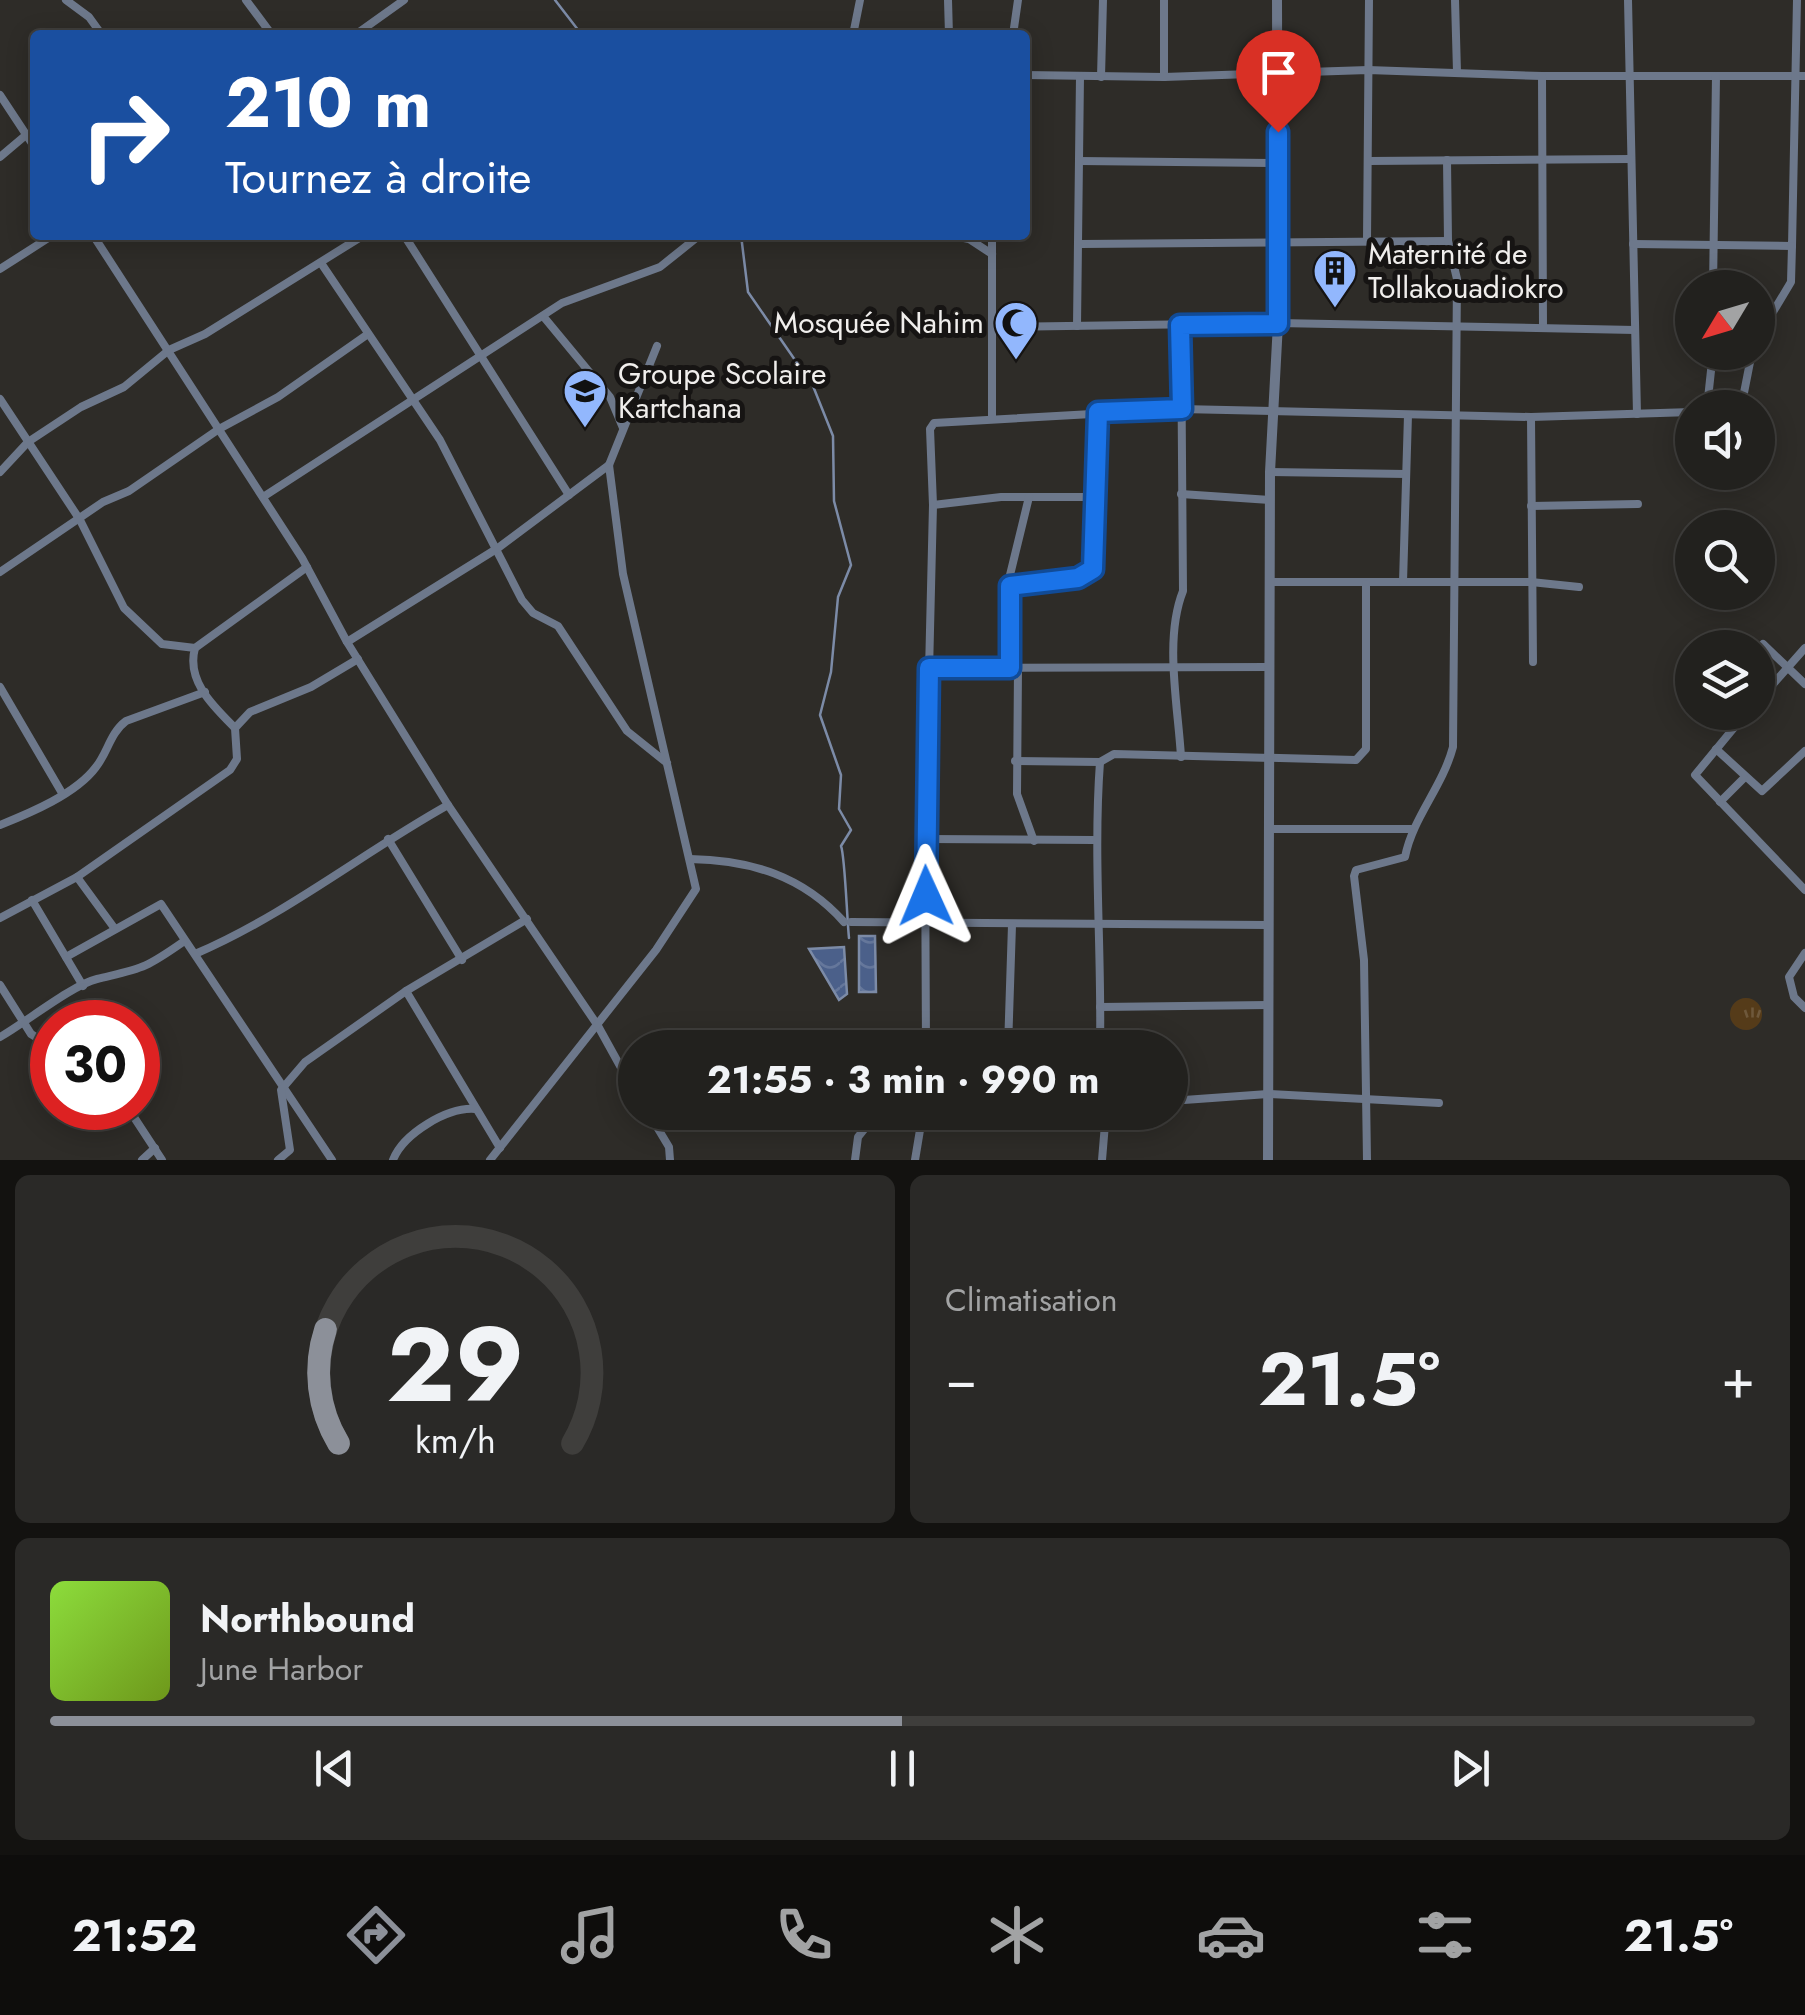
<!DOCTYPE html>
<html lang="fr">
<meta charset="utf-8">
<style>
body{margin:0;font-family:Jost,sans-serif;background:#2a2927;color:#f1f3f6;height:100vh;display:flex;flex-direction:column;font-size:38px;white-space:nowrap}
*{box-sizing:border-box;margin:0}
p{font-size:32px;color:#a2a3a4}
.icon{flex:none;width:55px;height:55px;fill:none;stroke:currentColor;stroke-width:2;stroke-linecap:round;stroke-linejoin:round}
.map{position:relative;height:1160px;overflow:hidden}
.sheet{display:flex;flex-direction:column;gap:15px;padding:15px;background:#131210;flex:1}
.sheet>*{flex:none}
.banner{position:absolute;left:30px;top:30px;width:1000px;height:210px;border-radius:10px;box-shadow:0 5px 25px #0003,0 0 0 2px #3f3e3c;background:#1a4fa0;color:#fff;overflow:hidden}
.needle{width:65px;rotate:232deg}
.buttons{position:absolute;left:1675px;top:270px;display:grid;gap:20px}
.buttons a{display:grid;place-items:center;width:100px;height:100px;border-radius:50%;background:#22211e;box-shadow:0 5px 25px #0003,0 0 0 2px #3f3e3c;font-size:50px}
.speed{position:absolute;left:30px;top:1000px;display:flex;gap:20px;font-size:50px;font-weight:700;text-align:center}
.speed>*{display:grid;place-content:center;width:130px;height:130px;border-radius:50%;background:#22211e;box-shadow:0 5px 25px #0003,0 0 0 2px #3f3e3c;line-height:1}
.speed .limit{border:15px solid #d22;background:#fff;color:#111}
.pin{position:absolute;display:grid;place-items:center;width:85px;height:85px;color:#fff;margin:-102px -42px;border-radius:50% 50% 50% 0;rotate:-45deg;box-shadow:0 0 10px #0007}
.pin .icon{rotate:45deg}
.me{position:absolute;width:110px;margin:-55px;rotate:359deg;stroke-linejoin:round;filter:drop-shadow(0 0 8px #0008)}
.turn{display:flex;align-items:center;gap:35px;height:210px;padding:0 30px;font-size:45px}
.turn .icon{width:130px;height:130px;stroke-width:2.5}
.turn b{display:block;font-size:70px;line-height:85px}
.big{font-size:75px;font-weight:700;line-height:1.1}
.sheet .tile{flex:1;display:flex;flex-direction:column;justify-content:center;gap:15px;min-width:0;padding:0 35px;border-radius:15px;background:#2a2927}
.sheet .dial{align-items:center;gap:0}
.dial svg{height:260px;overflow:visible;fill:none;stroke:#3f3e3c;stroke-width:7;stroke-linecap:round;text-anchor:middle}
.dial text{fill:#f1f3f6;stroke:none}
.song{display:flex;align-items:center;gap:30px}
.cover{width:120px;height:120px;border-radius:15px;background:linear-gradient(135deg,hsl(90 70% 55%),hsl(80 70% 35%))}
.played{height:10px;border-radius:5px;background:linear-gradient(90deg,#8c9099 50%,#3f3e3c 50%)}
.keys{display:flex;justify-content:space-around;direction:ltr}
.heat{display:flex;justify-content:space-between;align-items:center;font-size:55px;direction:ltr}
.sheet .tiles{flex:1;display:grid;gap:15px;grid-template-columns:1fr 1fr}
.tile:last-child{grid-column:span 2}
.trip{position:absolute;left:618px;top:1030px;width:570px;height:100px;border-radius:50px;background:#22211e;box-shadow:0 5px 25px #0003,0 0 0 2px #3f3e3c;font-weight:700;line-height:100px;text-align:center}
.tab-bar{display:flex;height:160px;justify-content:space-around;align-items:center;background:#0e0d0c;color:#a2a3a4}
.tab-bar .icon{width:70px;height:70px}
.tab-bar .current{color:#8c9099}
.tab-bar b{font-size:45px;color:#f1f3f6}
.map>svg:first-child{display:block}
.grass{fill:url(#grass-tufts)}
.water{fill:url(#water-waves);stroke:#7c8ba7;stroke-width:2.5}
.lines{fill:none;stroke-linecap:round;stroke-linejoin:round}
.stream{stroke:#7c8ba7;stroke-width:2.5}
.minor{stroke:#6d788b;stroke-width:8}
.tertiary{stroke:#6d788b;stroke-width:10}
.route-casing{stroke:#114b97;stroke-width:25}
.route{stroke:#1a73e8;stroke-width:18}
.labels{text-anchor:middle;stroke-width:10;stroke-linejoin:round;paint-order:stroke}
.poi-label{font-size:30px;fill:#f0eeec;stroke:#161413;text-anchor:start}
</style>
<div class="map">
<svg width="1805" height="1160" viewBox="0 0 1805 1160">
<defs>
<pattern id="grass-tufts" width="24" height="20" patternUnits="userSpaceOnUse" patternTransform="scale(2.5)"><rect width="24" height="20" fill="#553b19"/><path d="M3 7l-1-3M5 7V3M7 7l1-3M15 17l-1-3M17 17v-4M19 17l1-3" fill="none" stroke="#6e583b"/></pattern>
<pattern id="water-waves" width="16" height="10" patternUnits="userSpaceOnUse" patternTransform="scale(2.5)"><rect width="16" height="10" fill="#4b608a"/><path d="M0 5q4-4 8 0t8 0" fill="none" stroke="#65779b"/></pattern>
</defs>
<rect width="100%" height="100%" fill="#2e2c28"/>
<circle class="grass" cx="1746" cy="1014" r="16"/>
<g class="water">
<polygon points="859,936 875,936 876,992 859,992"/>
<polygon points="844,947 847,994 839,1000 809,949"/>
</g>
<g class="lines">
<g class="stream">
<polyline points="555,0 582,35"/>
<path d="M741 235 748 292 813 386 833 436 834 501 851 565 838 597 831 672 820 715 841 775 839 809 851 830 841 846C845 856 847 920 849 938"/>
</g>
<g class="minor">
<polyline points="66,0 89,17 102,35"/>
<polyline points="246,0 272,35"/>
<polyline points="948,0 949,35"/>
<polyline points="1164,0 1164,77"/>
<polyline points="1455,0 1457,72"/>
<polyline points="1628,0 1637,414"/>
<polyline points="355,35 404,0"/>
<polyline points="853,35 860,0"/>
<polyline points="1013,35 1018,0"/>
<polyline points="1025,75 1164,77 1368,70 1542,76 1805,76"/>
<polyline points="1542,76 1543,328"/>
<polyline points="1101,77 1103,0"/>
<polyline points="0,95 35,148"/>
<polyline points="0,157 26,135"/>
<polyline points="1079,161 1277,163"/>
<polyline points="1369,161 1631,159"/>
<polyline points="93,235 302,558 347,642 448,805 598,1026 635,1093"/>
<polyline points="404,235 569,495"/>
<polyline points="949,235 969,239 992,254"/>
<polyline points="992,235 992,418"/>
<polyline points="1367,240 1369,0"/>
<polyline points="1080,244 1448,241"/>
<polyline points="1633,244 1792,246 1797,0"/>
<polyline points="321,263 440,440 522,600 533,613 558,626 627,731 667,763"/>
<polyline points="0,269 53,235"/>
<polyline points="1713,288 1716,76"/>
<polyline points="543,316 610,397 623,428"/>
<path d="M1181 325 1183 591C1164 639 1178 705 1181 757"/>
<polyline points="1077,326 1080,76"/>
<polyline points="992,327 1278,323 1635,330"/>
<polyline points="1758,337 1791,282 1792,246"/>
<polyline points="0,399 80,520 124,608 162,644 195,648"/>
<polyline points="1707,408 1713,352"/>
<polyline points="1741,408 1752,352"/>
<polyline points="1531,417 1533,662"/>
<polyline points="0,472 28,442 81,407 124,387 169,350 205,334 364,235"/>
<polyline points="1270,472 1406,474"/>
<polyline points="1181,494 1270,500"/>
<polyline points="263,497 562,303 660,267 700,235"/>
<polyline points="933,505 1001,497 1097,497"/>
<polyline points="1531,506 1638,504"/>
<polyline points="0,572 103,502 129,491 219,429 278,397 368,334"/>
<polyline points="1272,582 1531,582 1579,587"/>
<polyline points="1403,582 1408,415"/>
<polyline points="1010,586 1077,578 1093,569 1098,413"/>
<polyline points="347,642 498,548 609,465"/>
<polyline points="1763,644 1805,684"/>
<polyline points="929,668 1269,667"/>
<polyline points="1010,668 1010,575 1029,497"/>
<polyline points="1018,668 1017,794 1034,841"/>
<polyline points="0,687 62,793"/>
<polyline points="1758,701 1805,648"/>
<polyline points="1747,712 1695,775 1805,890"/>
<path d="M235 728C213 706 186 681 195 648L307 567"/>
<polyline points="1716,749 1762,791 1805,751"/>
<polyline points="1015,761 1100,762 1114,754 1356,760 1366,749 1366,584"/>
<polyline points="1720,802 1744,778"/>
<path d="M0 825C30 813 76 794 96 767 108 752 110 733 126 721L205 692"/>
<polyline points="1268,829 1411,829"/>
<polyline points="388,839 462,960"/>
<polyline points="925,839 1094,840"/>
<path d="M690 859C751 860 803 876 844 922"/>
<polyline points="77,877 115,929"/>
<polyline points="32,900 83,986"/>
<polyline points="0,918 77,877 230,770 237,759 235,728 250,712 311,687 358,659"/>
<polyline points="851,922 1268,925"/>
<polyline points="1805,953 1789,977 1794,997 1805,1008"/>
<path d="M195 954C286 915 362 853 448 805"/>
<polyline points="66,957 161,904 332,1160"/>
<polyline points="0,985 31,1034 52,1047"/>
<polyline points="406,991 500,1148"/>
<polyline points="1100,1007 1268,1005"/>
<path d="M0 1037C25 1023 72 985 97 979 142 968 143 970 183 942"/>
<polyline points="926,1048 925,839 933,505 930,429 934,423 1181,409 1531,417 1692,412"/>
<polyline points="1008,1048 1012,925"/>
<path d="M1100 1048C1102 952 1093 857 1100 762"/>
<polyline points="1170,1101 1268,1094 1439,1103"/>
<polyline points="128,1108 162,1160"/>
<polyline points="648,1112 669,1147 670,1160"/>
<polyline points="142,1160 155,1148"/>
<polyline points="278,1160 290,1150 281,1090 305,1062 406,991 527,919"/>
<path d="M393 1160C403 1134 447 1107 475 1109"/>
<polyline points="490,1160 656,950 696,889 623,574 609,465 657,346"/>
<polyline points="855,1160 858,1137 878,1112"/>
<polyline points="915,1160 923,1112"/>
<polyline points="1102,1160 1106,1112"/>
<path d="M1367 1160 1364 960 1354 876 1356 870 1405 857C1413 817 1442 788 1453 747L1457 279 1448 241 1447 160"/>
</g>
<polyline class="tertiary" points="1268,1160 1270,472 1278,323 1277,0"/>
</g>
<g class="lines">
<defs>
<polyline id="route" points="926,896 929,668 1010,668 1010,586 1078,578 1093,569 1098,412 1182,409 1180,325 1278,324 1278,132"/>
</defs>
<use href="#route" class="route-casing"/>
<use href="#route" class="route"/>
</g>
<defs>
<symbol id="building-pin" viewBox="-11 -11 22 30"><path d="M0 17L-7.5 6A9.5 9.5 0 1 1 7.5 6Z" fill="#92b7fd" stroke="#161413"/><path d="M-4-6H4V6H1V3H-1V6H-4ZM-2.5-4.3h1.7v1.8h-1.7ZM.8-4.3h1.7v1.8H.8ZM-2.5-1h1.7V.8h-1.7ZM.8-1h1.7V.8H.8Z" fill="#111"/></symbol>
<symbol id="mosque-pin" viewBox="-11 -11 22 30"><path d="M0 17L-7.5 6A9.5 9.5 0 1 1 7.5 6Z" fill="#92b7fd" stroke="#161413"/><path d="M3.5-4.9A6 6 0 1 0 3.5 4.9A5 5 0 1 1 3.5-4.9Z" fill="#111"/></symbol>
<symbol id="school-pin" viewBox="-11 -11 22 30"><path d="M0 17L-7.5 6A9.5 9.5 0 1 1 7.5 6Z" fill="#92b7fd" stroke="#161413"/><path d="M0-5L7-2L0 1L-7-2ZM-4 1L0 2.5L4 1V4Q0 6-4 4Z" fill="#111"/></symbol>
</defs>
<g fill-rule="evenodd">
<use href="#building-pin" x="1310" y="246" width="50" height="68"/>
<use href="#mosque-pin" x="991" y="298" width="50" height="68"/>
<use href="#school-pin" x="560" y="366" width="50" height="68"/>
</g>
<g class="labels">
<g class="poi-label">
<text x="1368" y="264">Maternité de<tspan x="1368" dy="34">Tollakouadiokro</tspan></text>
<text x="984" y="333" text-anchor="end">Mosquée Nahim</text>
<text x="618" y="384">Groupe Scolaire<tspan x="618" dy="34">Kartchana</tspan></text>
</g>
</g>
</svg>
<div class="buttons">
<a><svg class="needle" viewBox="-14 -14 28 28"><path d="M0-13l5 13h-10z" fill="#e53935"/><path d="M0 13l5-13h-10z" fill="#a2a3a4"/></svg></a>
<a><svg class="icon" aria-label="sound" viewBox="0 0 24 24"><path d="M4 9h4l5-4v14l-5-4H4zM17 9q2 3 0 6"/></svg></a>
<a><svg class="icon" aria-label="search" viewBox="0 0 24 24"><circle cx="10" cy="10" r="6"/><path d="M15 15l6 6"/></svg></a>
<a><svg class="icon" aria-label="layers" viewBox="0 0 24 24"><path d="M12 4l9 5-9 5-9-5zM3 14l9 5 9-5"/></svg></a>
</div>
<div class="speed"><div class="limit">30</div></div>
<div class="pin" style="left:1278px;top:132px;background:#d93025"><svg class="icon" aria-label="arrive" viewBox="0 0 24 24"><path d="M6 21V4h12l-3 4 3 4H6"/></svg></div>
<svg class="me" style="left:926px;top:896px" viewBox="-20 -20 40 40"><path d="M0-17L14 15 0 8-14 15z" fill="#1a73e8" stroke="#fff" stroke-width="4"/></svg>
<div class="trip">21:55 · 3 min · 990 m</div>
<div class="banner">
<div class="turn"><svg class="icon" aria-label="right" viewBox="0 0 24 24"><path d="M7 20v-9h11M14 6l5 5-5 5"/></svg><div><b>210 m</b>Tournez à droite</div></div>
</div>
</div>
<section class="sheet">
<div class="tiles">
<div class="tile dial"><svg viewBox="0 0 100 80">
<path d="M14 69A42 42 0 1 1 86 69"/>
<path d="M14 69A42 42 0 0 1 10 34" stroke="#8c9099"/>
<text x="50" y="56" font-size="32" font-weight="700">29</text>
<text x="50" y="72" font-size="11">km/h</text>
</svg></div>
<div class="tile"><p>Climatisation</p>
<div class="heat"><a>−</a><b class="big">21.5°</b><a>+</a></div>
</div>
<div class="tile">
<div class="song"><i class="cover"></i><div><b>Northbound</b><p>June Harbor</p></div></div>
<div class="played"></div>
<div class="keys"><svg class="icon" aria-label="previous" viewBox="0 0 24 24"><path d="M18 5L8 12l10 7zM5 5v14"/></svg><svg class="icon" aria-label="pause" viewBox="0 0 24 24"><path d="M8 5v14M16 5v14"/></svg><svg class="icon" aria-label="next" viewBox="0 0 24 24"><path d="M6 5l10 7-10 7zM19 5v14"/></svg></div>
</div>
</div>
</section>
<nav class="tab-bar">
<b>21:52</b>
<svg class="icon current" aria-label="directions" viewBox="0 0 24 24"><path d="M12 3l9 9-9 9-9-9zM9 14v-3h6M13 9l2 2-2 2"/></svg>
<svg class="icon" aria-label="music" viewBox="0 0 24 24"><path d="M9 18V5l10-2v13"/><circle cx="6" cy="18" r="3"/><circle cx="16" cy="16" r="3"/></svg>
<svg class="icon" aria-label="phone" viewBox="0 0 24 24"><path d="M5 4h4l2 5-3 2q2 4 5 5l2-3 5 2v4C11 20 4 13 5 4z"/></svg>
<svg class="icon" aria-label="climate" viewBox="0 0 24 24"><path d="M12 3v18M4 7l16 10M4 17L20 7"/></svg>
<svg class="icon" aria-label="car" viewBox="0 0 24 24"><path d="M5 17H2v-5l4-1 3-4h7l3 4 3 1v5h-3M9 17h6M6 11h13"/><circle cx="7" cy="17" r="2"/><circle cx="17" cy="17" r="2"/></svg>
<svg class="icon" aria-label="filters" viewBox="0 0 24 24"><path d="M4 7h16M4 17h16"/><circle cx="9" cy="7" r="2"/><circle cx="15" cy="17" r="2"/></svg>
<b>21.5°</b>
</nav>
